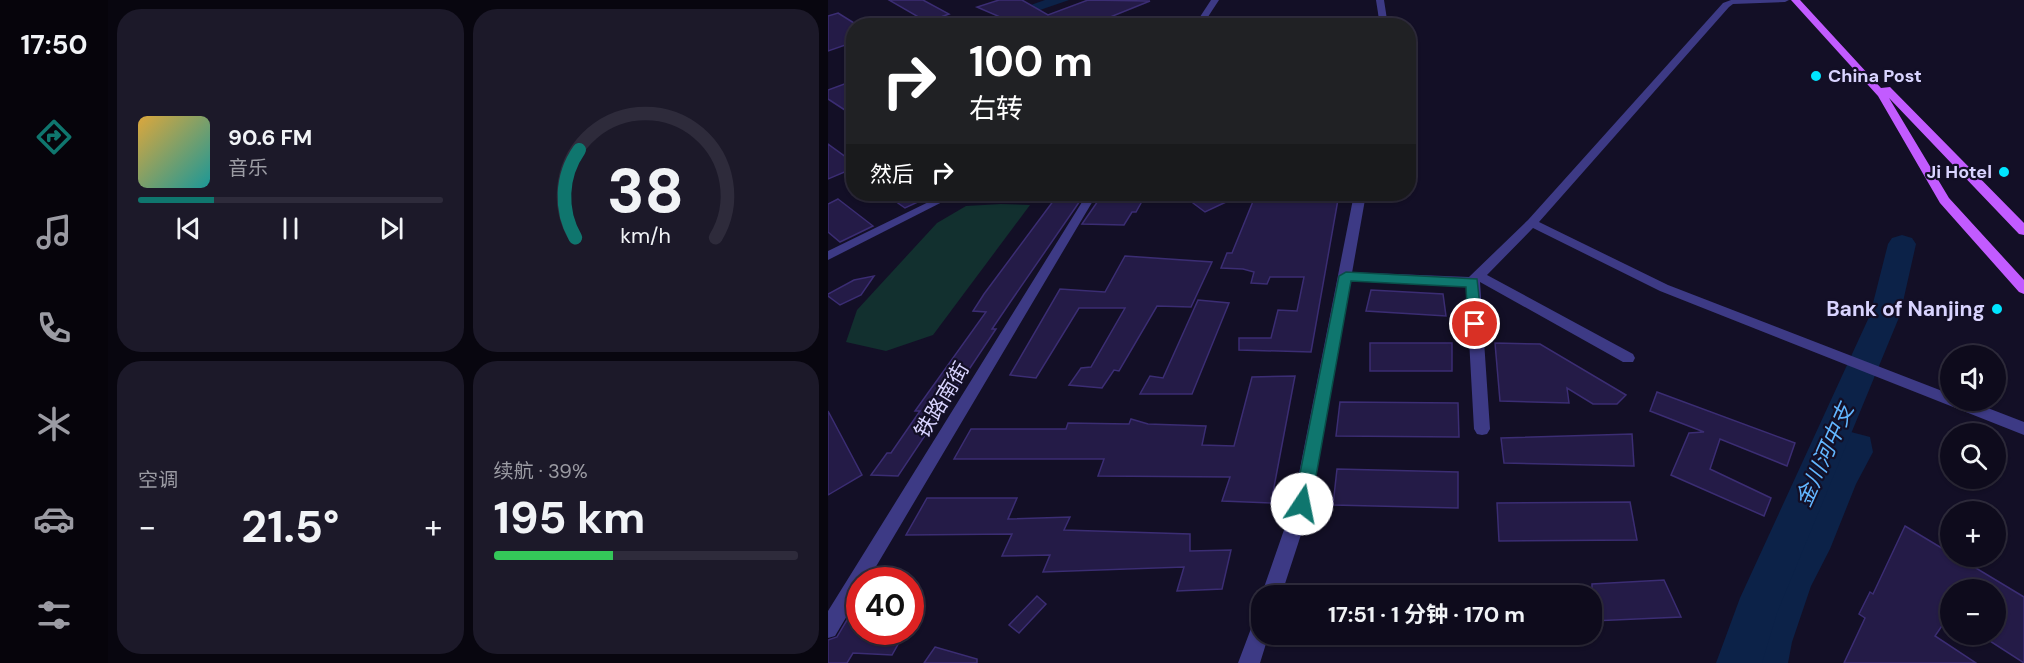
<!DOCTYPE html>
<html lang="zh">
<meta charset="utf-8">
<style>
body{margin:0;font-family:"DM Sans","Noto Sans SC",sans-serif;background:#1c1929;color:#f1f3f6;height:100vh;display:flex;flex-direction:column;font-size:22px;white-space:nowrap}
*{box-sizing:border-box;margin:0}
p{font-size:20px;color:#9b9ba3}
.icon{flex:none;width:33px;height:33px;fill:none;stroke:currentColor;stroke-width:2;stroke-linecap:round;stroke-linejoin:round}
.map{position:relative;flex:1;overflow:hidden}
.panel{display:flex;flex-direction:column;gap:9px;padding:9px;background:#08060f;width:720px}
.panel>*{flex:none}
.banner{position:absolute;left:18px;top:18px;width:570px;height:183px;border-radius:24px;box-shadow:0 2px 4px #0004,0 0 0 2px #2e2b3b;background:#202124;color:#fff;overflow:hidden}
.buttons{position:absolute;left:1112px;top:345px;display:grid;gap:12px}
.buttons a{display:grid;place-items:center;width:66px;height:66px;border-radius:50%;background:#0e0b1c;box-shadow:0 2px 4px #0004,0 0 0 2px #2e2b3b;font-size:30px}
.speed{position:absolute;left:18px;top:567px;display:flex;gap:12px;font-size:30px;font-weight:700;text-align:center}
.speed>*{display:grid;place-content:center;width:78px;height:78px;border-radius:50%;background:#0e0b1c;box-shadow:0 2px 4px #0004,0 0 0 2px #2e2b3b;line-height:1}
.speed .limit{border:9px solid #d22;background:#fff;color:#111}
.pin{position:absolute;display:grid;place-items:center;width:51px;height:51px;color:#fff;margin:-26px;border:3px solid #fff;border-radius:50%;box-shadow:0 2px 6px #0007}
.me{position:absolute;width:66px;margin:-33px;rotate:11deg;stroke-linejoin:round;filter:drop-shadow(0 0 4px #0008)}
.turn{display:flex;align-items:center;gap:21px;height:126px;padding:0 24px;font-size:27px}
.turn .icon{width:78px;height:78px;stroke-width:2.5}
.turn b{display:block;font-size:42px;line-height:51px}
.then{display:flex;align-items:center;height:57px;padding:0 24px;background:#0003;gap:12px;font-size:22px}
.big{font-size:45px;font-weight:700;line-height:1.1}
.panel .tile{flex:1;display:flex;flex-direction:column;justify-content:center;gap:9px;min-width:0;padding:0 21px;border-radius:24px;background:#1c1929}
.panel .dial{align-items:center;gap:0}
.dial svg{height:156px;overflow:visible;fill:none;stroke:#2e2b3b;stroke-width:7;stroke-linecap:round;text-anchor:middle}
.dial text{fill:#f1f3f6;stroke:none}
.song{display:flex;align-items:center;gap:18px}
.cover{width:72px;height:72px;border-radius:9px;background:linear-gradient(135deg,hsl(40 70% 55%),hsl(180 70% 35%))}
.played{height:6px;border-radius:3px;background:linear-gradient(90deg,#0f766e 25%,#2e2b3b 25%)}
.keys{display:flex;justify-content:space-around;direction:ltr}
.heat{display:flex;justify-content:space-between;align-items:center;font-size:33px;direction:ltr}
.charge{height:9px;border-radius:4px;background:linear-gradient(90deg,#34c759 39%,#2e2b3b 0)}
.panel .tiles{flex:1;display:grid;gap:9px;grid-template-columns:repeat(2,1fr)}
.trip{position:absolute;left:423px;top:585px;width:351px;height:60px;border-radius:24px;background:#0e0b1c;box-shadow:0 2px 4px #0004,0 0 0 2px #2e2b3b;font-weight:700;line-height:60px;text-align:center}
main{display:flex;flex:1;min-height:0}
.dock{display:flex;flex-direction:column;width:108px;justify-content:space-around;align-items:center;background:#06040b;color:#9b9ba3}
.dock .icon{width:42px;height:42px}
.dock .current{color:#0f766e}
.dock b{font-size:27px;color:#f1f3f6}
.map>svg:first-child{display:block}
.green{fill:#12302f}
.water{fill:#0c2248}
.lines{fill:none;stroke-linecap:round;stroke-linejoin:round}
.river{fill:#0c2248;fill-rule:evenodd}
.building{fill:#241b47;stroke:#3b2d73;stroke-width:1.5}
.minor{fill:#3d3a85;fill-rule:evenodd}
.tertiary{fill:#3d3a85;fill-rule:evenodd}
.primary{fill:#c25bff;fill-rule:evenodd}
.route{fill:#0f766e;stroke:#0a4d48;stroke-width:1.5}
.poi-dot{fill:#00e5ff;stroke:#130f26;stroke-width:2}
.labels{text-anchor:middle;stroke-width:4.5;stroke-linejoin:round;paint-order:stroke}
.far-poi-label{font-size:18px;font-weight:bold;fill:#d9d4ff;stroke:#130f26;text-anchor:start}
.poi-label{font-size:21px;font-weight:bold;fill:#d9d4ff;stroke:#130f26;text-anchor:end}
.street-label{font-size:21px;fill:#d9d4ff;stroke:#130f26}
.water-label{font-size:22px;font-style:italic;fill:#62b6ff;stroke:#130f26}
</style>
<main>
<nav class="dock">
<b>17:50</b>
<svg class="icon current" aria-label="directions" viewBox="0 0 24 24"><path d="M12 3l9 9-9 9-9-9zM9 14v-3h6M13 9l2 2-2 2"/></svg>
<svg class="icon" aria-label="music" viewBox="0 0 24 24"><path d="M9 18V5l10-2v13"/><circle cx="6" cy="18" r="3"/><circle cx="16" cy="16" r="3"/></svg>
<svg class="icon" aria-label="phone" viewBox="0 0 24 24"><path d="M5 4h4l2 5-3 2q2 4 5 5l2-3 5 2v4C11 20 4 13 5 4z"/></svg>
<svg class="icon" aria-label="climate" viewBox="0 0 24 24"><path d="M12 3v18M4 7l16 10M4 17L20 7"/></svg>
<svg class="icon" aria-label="car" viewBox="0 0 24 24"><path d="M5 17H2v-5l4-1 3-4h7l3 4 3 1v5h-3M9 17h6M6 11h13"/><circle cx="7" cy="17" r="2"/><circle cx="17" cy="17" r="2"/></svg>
<svg class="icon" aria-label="filters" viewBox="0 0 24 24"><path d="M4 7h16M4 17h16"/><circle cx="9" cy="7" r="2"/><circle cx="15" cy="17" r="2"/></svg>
</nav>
<section class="panel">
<div class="tiles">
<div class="tile">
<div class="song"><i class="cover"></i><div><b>90.6 FM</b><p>音乐</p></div></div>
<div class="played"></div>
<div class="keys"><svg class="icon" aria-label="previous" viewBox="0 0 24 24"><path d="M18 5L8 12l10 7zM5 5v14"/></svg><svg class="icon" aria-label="pause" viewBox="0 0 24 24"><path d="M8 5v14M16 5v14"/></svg><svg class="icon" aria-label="next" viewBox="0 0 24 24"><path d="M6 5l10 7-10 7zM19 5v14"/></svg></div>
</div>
<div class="tile dial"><svg viewBox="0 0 100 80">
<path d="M14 69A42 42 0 1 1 86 69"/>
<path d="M14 69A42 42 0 0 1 16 24" stroke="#0f766e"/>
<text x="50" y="56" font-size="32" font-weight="700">38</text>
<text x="50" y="72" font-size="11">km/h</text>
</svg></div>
<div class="tile"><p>空调</p>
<div class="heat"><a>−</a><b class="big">21.5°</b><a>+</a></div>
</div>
<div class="tile"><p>续航 · 39%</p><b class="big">195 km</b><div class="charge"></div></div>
</div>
</section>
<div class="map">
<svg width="1196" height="663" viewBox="0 0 1196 663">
<rect width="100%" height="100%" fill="#130f26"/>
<polygon class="green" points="173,204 202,205 105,335 58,351 18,342 29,310 109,223 138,206"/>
<g class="water">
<polygon points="217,0 241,0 168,25 143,26"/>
<polygon points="1023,432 1042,437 1045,452 1028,484 1002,549 983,586 964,642 960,663 926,663 993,485 1016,441"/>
</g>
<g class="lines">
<polygon class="river" points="1074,235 1084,238 1088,244 1072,315 949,613 934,663 888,663 912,598 1042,315 1060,244 1064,238"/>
</g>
<g class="building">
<polygon points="61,0 95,0 121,14 99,22"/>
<polygon points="171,0 194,0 220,15 260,0 322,1 260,26 193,26 149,7"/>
<polygon points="10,13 26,23 26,42 0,51 0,16"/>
<polygon points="19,83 26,87 26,116 0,99 0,90"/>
<polygon points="0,144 26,163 26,168 0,179"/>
<polygon points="57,194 107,194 77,208"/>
<polygon points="300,194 318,194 308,212 304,212 296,225 254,224 272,198 297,199"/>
<polygon points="353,194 387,194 398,202 377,212"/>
<polygon points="428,194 511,194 483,352 411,350 411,338 443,338 450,310 469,311 476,277 442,277 439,284 423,283 426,272 415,269 393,268 399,253 404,253"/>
<polygon points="10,199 45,226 12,242 0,232 0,204"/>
<polygon points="226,200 252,201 183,301 164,329 168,329 70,476 43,475 59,453 63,453 92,411 87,411 158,312 145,311 156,294"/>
<polygon points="297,256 384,262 363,307 329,306 291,371 286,370 274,388 241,385 253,368 263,367 297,308 251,308 208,378 182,375 232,289 277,292"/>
<polygon points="46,276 33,295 12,305 0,296 0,294 26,280"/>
<polygon points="543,290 615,294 618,316 538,311"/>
<polygon points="370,300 401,303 364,394 312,394 322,376 335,378"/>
<rect x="542" y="343" width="82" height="28"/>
<polygon points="667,343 712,344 798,395 789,404 765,404 739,388 741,403 672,401"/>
<polygon points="467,376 443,503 394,501 402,477 270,476 276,459 126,459 143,429 238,429 240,423 301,424 303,419 320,424 378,426 374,445 406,446 424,377"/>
<polygon points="829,392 967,443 959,466 892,439 882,469 943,498 936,516 843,475 861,433 876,432 822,411"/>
<polygon points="512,402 630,403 631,437 508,436"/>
<polygon points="0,411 34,475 0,495"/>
<polygon points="804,434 806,466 676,463 673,438"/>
<polygon points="509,469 630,472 630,508 505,505"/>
<polygon points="99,498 189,498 180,519 242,517 236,530 362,534 362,551 403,550 394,589 349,591 356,567 215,572 222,555 174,556 184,534 78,535"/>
<polygon points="802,502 809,540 671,541 669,503"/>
<polygon points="1077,526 1122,553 1122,556 1128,556 1196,597 1196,663 1151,634 1167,634 1167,590 1122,590 1122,614 1107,636 1148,663 1016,663 1037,618 1031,614 1042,592 1045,594"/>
<polygon points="836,580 853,617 764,621 764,584"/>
<polygon points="209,596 218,604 191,633 181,625"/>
<polygon points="29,603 32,603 32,632 77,632 64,655 25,653 19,663 0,663 0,640 9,637"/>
<polygon points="107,647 149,659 149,663 96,663"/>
</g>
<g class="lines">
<g class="minor">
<polygon points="383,0 391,0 374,26 366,26"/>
<polygon points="903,0 961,0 957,2 905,4 901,7 711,222 840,285 1122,394 1122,400 1139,400 1196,422 1196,435 832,291 705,228 659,275 805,354 807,358 805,362 795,362 652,282 662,429 659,434 654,435 649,434 646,429 638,286 514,279 512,276 518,272 641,277 700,220 895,3"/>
<polygon points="117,194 130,194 0,260 0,251"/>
<polygon points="259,194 269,194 40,580 32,580 32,594 7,636 0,638 0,611"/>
</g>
<g class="tertiary">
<polygon points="548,0 556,0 560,26 552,26"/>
<polygon points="526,194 538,194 483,504 453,596 434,596 434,598 433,596 465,504"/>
<polygon points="434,615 434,634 441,634 432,663 410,663 427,618"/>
</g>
<polygon class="primary" points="963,0 972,0 1053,88 1062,87 1196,223 1196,235 1191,234 1061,98 1121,198 1196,280 1196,294 1191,292 1112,203 1050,96"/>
</g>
<polygon class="route" points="518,272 649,279 654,324 647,329 640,324 638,287 523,281 483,504 480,509 474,512 468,509 466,504 511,276"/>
<g class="poi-dot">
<circle cx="988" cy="76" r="6"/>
<circle cx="1176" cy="172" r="6"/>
<circle cx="1169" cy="309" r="6"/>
</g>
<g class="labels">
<g class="far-poi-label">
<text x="1000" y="82">China Post</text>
<text x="1164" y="178" text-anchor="end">Ji Hotel</text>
</g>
<g class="poi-label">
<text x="1157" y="316">Bank of Nanjing</text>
</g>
<g class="street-label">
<text transform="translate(114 400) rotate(-59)" y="7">铁路南街</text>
</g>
<g class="water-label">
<text transform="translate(996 455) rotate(-66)" y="8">金川河中支</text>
</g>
</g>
</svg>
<div class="buttons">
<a><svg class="icon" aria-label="sound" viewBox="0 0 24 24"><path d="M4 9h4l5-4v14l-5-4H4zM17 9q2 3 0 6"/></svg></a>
<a><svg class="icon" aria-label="search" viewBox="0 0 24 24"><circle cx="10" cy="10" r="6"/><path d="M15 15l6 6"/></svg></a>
<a>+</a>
<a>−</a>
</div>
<div class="speed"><div class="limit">40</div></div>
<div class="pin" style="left:647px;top:324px;background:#d93025"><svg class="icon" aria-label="arrive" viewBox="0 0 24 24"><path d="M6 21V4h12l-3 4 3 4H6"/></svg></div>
<svg class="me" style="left:474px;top:504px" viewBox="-20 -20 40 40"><circle r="19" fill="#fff"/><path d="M0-13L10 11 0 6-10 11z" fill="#0f766e"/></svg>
<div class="trip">17:51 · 1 分钟 · 170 m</div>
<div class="banner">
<div class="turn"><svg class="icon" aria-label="right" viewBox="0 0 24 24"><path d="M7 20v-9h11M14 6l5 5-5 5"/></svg><div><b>100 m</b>右转</div></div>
<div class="then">然后<svg class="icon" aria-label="right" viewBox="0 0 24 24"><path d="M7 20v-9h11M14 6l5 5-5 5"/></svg></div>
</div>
</div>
</main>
